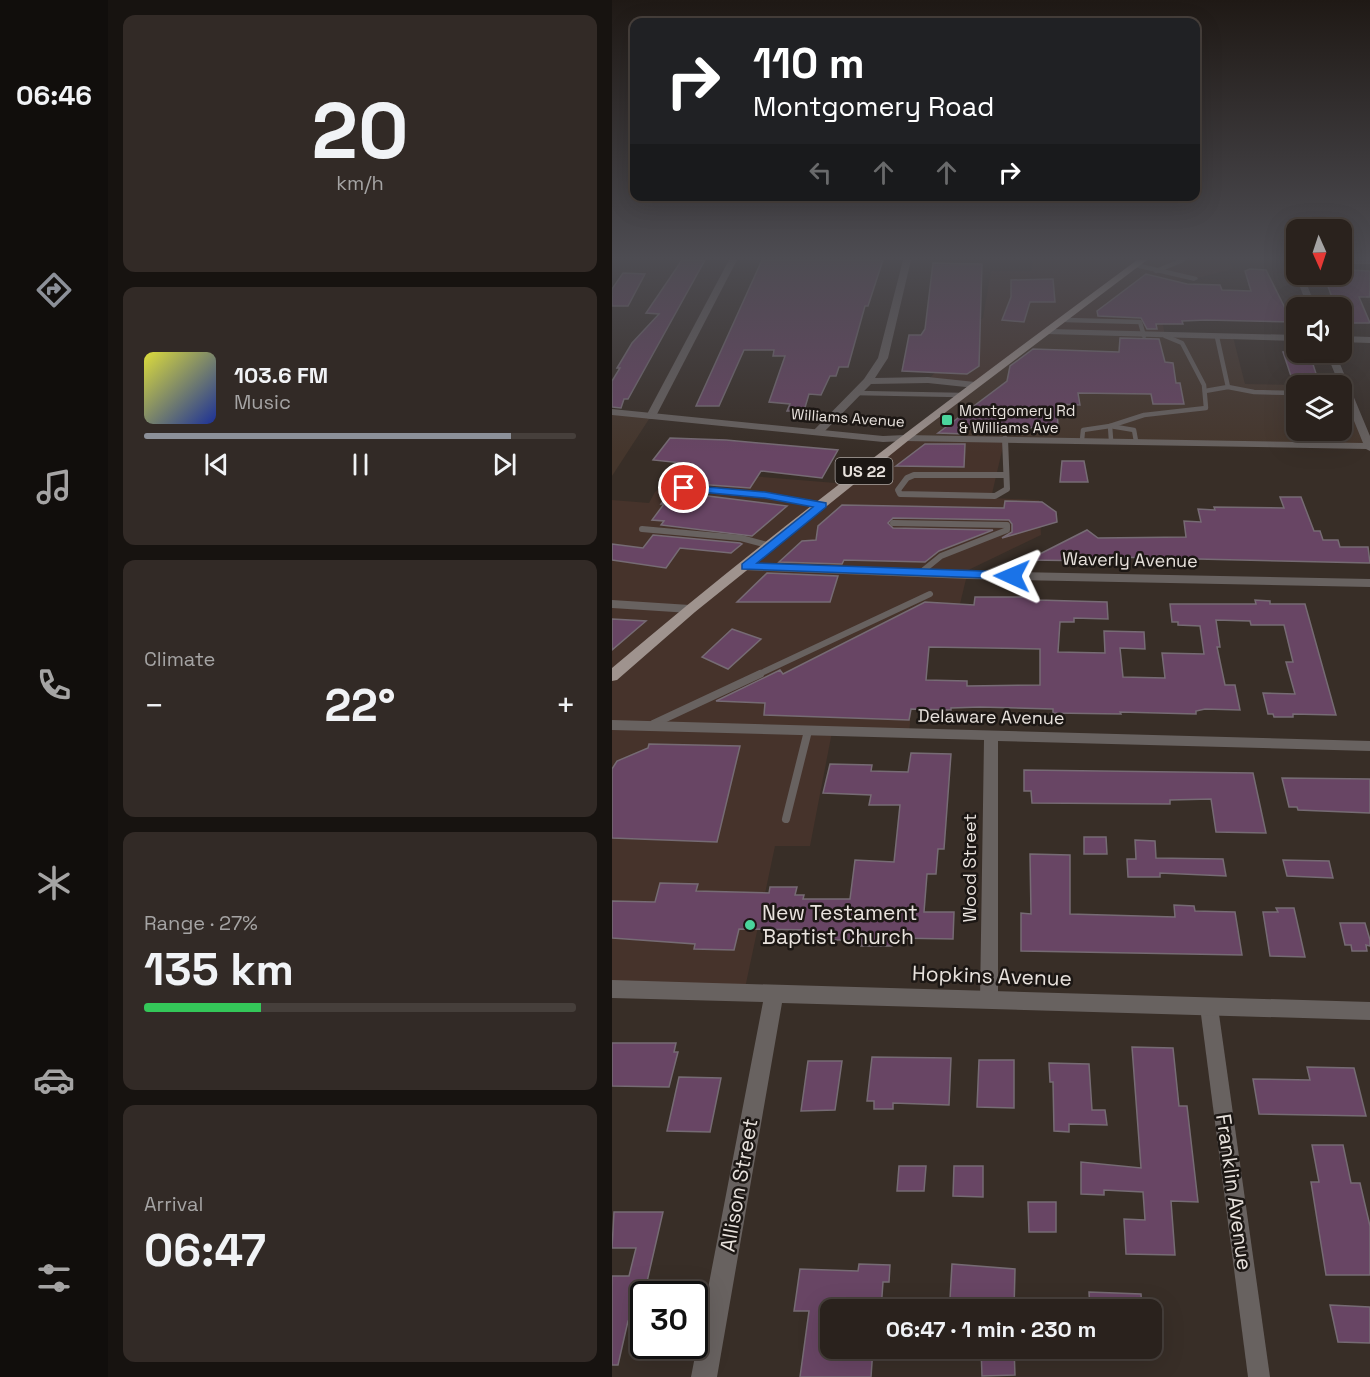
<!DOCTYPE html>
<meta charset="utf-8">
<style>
body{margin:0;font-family:"Space Grotesk",sans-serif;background:#322a26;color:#f1f3f6;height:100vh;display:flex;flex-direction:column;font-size:22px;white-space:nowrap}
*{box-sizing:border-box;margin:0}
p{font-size:20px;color:#a5a4a4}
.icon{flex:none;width:33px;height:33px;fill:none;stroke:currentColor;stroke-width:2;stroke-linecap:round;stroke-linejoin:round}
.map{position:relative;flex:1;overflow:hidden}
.side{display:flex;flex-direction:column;gap:15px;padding:15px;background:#171310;width:504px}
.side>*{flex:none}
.banner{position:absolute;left:18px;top:18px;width:570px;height:183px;border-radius:12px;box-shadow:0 6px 24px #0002,0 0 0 2px #463f3b;background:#202124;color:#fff;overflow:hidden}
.needle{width:39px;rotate:177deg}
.buttons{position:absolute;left:674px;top:219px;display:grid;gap:12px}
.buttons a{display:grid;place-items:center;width:66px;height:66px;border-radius:12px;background:#2a221d;box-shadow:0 6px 24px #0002,0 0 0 2px #463f3b;font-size:30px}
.speed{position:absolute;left:18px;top:1281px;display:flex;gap:12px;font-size:30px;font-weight:700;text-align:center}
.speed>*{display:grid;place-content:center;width:78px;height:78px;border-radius:50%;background:#2a221d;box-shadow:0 6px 24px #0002,0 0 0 2px #463f3b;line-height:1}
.speed .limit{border:3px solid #111;border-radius:9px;background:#fff;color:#111}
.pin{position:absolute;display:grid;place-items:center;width:51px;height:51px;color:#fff;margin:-26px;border:3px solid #fff;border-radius:50%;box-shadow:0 2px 6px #0007}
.me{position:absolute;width:66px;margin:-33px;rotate:271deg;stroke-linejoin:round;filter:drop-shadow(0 0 4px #0008)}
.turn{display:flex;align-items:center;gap:21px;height:126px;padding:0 24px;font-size:27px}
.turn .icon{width:78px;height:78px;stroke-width:2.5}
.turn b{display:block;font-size:42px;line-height:51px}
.lanes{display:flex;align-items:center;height:57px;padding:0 24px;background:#0003;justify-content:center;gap:30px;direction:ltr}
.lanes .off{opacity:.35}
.big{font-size:45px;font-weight:700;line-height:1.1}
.side .card{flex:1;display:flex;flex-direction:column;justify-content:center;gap:9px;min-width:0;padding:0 21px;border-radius:12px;background:#322a26}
.side .dial{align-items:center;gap:0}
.dial b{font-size:78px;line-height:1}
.song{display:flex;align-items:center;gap:18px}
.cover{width:72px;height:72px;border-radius:9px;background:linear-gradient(135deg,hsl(60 70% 55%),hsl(230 70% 35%))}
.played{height:6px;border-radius:3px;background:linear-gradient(90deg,#8c9099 85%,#463f3b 85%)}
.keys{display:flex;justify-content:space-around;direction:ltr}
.heat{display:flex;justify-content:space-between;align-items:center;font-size:33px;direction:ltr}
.charge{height:9px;border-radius:4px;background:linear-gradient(90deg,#34c759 27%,#463f3b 0)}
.trip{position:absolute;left:208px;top:1299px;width:342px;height:60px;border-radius:12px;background:#2a221d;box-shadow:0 6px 24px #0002,0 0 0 2px #463f3b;font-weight:700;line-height:60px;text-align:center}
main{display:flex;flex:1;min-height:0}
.dock{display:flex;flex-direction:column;width:108px;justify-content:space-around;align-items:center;background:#110e0c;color:#a5a4a4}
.dock .icon{width:42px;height:42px}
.dock .selected{color:#8c9099}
.dock b{font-size:27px;color:#f1f3f6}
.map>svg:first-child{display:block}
.commercial{fill:#46332b}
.built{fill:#45362c}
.building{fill:#684564;stroke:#766b74;stroke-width:1.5;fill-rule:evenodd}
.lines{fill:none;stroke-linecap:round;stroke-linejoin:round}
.service-far2{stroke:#686260;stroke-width:4.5}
.service-far1{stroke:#686260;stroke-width:6}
.service{stroke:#686260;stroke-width:8}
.minor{fill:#686260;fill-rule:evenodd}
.tertiary{fill:#686260;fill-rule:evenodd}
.primary{fill:#9f938e;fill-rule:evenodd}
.route{fill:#1a73e8;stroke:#114b97;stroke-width:1.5}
.poi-dot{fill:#4ad49c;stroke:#1c1714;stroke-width:2}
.labels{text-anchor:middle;stroke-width:5;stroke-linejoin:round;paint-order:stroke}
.far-poi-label{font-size:15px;fill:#e8e2dd;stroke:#1c1714;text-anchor:start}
.far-street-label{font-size:15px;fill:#e8e2dd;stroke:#1c1714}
.shield{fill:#1c1714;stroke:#aba5a1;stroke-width:1.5}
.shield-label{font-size:16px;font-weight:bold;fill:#e8e2dd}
.street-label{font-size:18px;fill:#e8e2dd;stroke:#1c1714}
.near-poi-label{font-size:21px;fill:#e8e2dd;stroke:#1c1714;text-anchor:start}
.near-street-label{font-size:21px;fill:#e8e2dd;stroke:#1c1714}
</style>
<main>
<nav class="dock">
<b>06:46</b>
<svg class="icon selected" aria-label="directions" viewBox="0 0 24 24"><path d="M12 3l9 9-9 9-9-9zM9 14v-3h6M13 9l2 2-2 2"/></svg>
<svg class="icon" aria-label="music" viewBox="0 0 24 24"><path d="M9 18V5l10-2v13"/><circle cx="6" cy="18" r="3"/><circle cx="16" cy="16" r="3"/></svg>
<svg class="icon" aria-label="phone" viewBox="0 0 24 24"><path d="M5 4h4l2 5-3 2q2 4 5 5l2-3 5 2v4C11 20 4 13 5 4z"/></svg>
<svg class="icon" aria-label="climate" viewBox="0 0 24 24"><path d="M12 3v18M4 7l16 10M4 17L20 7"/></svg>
<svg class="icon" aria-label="car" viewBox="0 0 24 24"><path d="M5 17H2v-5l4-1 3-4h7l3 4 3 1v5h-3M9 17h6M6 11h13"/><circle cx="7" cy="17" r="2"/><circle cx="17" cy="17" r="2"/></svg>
<svg class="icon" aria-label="filters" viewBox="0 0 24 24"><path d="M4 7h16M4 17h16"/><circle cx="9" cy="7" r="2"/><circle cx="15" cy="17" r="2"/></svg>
</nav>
<section class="side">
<div class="card dial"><b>20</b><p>km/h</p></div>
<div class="card">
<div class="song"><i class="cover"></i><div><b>103.6 FM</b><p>Music</p></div></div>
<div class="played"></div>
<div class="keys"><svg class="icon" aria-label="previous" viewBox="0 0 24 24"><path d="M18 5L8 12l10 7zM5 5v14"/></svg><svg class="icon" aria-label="pause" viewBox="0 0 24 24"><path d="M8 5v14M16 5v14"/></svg><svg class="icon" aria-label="next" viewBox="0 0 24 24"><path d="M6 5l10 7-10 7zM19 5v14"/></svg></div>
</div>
<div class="card"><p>Climate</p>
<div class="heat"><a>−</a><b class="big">22°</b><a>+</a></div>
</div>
<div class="card"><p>Range · 27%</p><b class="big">135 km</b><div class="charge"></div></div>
<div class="card"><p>Arrival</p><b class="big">06:47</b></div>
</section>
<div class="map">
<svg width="758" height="1377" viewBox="0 0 758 1377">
<rect width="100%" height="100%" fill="#382e27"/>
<g class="commercial">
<polygon points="420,260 617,260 620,269 582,279 572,279 566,283 548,310 553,336 363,385 316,380 357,337 359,325 371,318 379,271 420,271"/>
<polygon points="293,438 393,438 379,498 427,500 429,535 348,574 355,575 348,604 305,647 297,734 220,732 198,846 163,846 132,993 0,989 0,500 37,503 43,492 67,470 236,484"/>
</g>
<g class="built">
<polygon points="438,332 621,337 633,384 687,385 684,386 684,430 729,430 729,386 757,446 293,438"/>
<polygon points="0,412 39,416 0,476"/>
</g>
<g class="building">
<polygon points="70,260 93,260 16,399 12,399 9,408 0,407 0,381 8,368 5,368 20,343 47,314 34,313"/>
<polygon points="150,260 271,260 256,306 253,306 236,367 227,367 224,376 218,376 209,395 197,394 192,411 175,411 178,404 157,402 173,356 161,356 162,350 132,350 107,406 84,406"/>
<polygon points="321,263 370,264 367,366 355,374 290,371 297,335 309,335 313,329"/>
<polygon points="638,269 654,270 673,308 679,308 684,322 594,320 570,321 571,324 544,324 545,329 535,329 529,318 486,316 485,311 534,274 575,284 608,285 610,290 639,291 633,271"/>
<polygon points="734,270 758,271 758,297 747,297 758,323 734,323 729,308 722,303 713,278 716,278 714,274 736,274"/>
<polygon points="11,273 33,274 16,306 0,306 0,289"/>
<polygon points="441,279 443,302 418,302 412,322 390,320 399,297 399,280"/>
<polygon points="508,338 547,339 553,362 561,363 564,383 568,383 572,404 541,404 539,394 466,393 468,405 445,404 446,428 354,427 354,434 326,433 395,381 398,366 421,349 507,352"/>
<polygon points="671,352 697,352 708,386 682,385"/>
<polygon points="58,438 114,440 226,450 210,478 149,471 138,488 72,483 67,486 68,491 72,493 175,506 140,536 49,525 52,521 40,520 52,504 49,504 80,464 41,460"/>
<polygon points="313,444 353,444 352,467 284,466"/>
<polygon points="450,461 472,461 476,482 448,482"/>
<polygon points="668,497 689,497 702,531 708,531 711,540 726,540 728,547 756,547 758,563 500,557 488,558 488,561 416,560 475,530 486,538 574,537 572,521 589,522 586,509 603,510 602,507 672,508"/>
<polygon points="393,501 430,502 444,512 445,522 390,538 400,532 400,524 397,520 281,518 276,523 281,528 381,530 327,551 313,562 232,560 230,564 167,562 190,541 204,540 206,526 230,505 392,508"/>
<polygon points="41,535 128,543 130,544 119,553 68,548 54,568 0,560 0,544 31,548"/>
<polygon points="155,573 226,576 218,602 125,602"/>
<path d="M363 597H426V600L495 602 496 619 462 618V622H448L446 652 493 653 492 631 532 632 533 649 508 648 511 677 553 678 550 653 592 654 588 626 566 625V622H560L558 604H644L643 600 658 601V604H693L724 715 681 714V717H662L661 714H656L651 693 683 694 674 662H681L672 625H639L638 621 604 620 608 647H605L613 685H623L628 710 593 709 584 711V714L508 712 509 714 441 713V709L368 707 339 708V710L299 709 297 720 152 715 153 703 104 701 168 670 171 674 313 602 362 605ZM317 647 428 649V685L355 686V681L314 680Z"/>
<polygon points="0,619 34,621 0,650"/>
<polygon points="120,629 149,639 116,669 90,657"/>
<polygon points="37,744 128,746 105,842 0,838 0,769 5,761 36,748"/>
<polygon points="299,753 339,754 332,849 326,849 324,874 315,874 312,912 342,912 341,939 281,938 280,946 249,946 249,940 200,940 202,930 127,929 122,950 82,949 83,944 0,938 0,901 43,902 48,883 86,884 84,891 157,893 158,887 185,887 183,895 192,895 191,899 238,899 243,860 282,862 288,805 257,805 259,795 211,793 218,764 260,765 259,771 296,772"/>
<polygon points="412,770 641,773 654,833 604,832 599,799 558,800 558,804 420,803 419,791 412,791"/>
<polygon points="670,778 758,779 758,813 686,810 685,807 677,807"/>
<polygon points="472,837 494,837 495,854 472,854"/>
<polygon points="523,840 543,841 544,858 611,859 614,876 548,873 548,877 516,877 515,859 524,859"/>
<polygon points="418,854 458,855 458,914 563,917 562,905 582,906 583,911 623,912 630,955 409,951 409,913 419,914"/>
<polygon points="671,860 717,861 721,878 675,876"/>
<polygon points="664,908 682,908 693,957 658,956 651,912 666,912"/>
<polygon points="728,923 753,923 758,940 758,946 754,945 755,951 740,951 739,945 733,945"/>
<polygon points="0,1043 64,1043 62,1052 66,1052 57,1087 0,1086"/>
<polygon points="520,1047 561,1048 567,1106 575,1106 586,1202 559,1201 563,1255 514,1254 512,1219 533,1220 531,1192 492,1190 492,1195 469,1194 469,1162 529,1168"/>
<polygon points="260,1057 339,1058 337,1105 281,1103 281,1109 262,1109 262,1101 255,1101"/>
<polygon points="367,1060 402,1060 402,1108 365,1107"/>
<polygon points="196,1061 230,1061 223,1110 189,1111"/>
<polygon points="437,1063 477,1064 480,1110 493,1110 495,1125 457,1124 457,1132 442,1131 441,1082 438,1082"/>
<polygon points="695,1067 742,1068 754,1116 647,1114 641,1079 698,1080"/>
<polygon points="67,1077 109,1078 98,1132 55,1131"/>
<polygon points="700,1145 731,1145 739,1183 748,1183 758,1226 758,1275 714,1275 699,1182 707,1182"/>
<polygon points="287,1166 314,1166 312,1191 285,1191"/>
<polygon points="342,1166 371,1166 371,1197 341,1196"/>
<polygon points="416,1202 444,1202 444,1232 417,1232"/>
<polygon points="2,1212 51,1212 26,1321 16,1321 6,1365 0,1365 0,1276 17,1276 24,1248 0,1248"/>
<polygon points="247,1264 278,1265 277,1282 271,1282 269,1310 219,1310 219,1348 261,1348 259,1377 188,1377 197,1311 182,1311 188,1269 246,1271"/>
<polygon points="340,1264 403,1269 402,1310 374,1310 374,1300 338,1299"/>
<polygon points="477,1292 529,1294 530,1310 478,1310"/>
<polygon points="718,1305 758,1307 758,1343 726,1342"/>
<polygon points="369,1348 402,1348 403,1375 370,1376"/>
</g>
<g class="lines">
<g class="service-far2">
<polyline points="544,271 571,260"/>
<polyline points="454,320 528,322 532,336"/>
<polyline points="616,387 642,392 684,393"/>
<polyline points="593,391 616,387 605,337"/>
<polyline points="244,393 349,395"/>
<polyline points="393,438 393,441"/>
<polyline points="470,440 471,430 498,426 522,430 524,441"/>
<polyline points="499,440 498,426 532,415 594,408 592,385 570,343 553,336"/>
</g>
<g class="service-far1">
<polyline points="393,439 395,489 383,496 288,494 286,490 295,478 302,475 394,475"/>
<polyline points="72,488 153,495 210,505"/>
<polyline points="281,523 395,525 395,530 329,556 308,573"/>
<polyline points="30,529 129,538 159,546"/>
<polyline points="145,675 318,594"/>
</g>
<g class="service">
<polyline points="41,724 148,674"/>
<polyline points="174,819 196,731"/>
</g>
<g class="minor">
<polygon points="117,260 125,260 44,416 39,419 35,418 34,416"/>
<polygon points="291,260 299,260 276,358 263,378 316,377 363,382 368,385 363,388 316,383 259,384 210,434 202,434 202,430 252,379 266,358"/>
<polygon points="684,260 684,263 677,261 678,260"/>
<rect x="729" y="260" width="29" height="4"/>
<polygon points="525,263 585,277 586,279 582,281 522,267 521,265"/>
<polygon points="684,273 684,274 691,274 704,308 696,308 683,274"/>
<polygon points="438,329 684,335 684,341 435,334 435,330"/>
<polygon points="729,336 758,337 758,343 729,342"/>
<polygon points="714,352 723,352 758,436 758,451 754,449 293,441 288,438 293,435 751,443"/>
<polygon points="134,563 355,571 758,579 758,587 355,579 130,570 128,567"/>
<polygon points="0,600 78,605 84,609 78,613 0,608"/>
<polygon points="0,720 758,741 758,751 386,741 386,1000 383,1006 377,1008 371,1006 368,1000 372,740 0,730"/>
<polygon points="597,999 603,1001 606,1007 658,1377 636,1377 588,1007 591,1001"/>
</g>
<g class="tertiary">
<polygon points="0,409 271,436 293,435 299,438 293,441 271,442 0,415"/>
<polygon points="0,980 758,1002 758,1020 170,1003 105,1377 79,1377 151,1002 0,998"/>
</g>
<path class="primary" d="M525 260H535L297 440 83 612 5 680 0 681V668C169 524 347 392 525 260Z"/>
</g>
<linearGradient id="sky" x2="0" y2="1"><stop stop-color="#1f1915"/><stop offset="0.57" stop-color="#4d4c52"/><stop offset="1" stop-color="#4d4c52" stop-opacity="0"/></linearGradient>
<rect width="758" height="453" fill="url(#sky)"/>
<polygon class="route" points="72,485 153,492 214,503 214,507 145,563 400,572 406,576 400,579 130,569 130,564 201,507 153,498 68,490 68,486"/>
<g class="poi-dot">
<rect x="329" y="414" width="12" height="12" rx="3"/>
<circle cx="138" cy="925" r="6"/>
</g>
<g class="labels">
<g class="far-poi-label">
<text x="347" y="416">Montgomery Rd<tspan x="347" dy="17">&amp; Williams Ave</tspan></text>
</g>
<g class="far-street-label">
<text transform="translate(236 418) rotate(4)" y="5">Williams Avenue</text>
</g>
<rect class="shield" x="223.5" y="458" width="57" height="26" rx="4.5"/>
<g class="shield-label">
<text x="252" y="477">US 22</text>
</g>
<g class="street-label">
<text transform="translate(518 560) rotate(1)" y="6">Waverly Avenue</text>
<text transform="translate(379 717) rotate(1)" y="6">Delaware Avenue</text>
<text transform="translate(358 868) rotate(-90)" y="6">Wood Street</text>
</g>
<g class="near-poi-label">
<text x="150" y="920">New Testament<tspan x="150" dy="24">Baptist Church</tspan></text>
</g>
<g class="near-street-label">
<text transform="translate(380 976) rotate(2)" y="7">Hopkins Avenue</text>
<text transform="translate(127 1185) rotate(-80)" y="7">Allison Street</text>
<text transform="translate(622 1192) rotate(82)" y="7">Franklin Avenue</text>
</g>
</g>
</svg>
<div class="buttons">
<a><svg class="needle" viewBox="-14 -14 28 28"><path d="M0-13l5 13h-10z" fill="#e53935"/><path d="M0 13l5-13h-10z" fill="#a5a4a4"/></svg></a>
<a><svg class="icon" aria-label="sound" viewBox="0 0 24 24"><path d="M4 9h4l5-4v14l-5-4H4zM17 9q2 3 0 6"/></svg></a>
<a><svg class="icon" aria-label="layers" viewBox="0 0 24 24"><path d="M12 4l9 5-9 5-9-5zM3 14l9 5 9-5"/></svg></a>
</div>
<div class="speed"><div class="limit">30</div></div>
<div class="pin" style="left:72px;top:488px;background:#d93025"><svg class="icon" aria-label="arrive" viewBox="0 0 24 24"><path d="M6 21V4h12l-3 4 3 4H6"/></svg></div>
<svg class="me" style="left:400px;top:576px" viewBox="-20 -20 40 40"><path d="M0-17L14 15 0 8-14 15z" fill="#1a73e8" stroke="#fff" stroke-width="4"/></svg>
<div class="trip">06:47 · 1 min · 230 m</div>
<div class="banner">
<div class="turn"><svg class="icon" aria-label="right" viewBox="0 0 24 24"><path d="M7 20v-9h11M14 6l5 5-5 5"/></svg><div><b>110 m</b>Montgomery Road</div></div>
<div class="lanes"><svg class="icon off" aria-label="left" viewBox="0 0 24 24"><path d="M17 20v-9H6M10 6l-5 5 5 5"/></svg><svg class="icon off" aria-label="ahead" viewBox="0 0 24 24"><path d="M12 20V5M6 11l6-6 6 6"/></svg><svg class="icon off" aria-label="ahead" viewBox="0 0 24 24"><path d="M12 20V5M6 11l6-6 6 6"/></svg><svg class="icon" aria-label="right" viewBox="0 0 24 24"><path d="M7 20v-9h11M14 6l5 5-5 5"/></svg></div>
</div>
</div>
</main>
